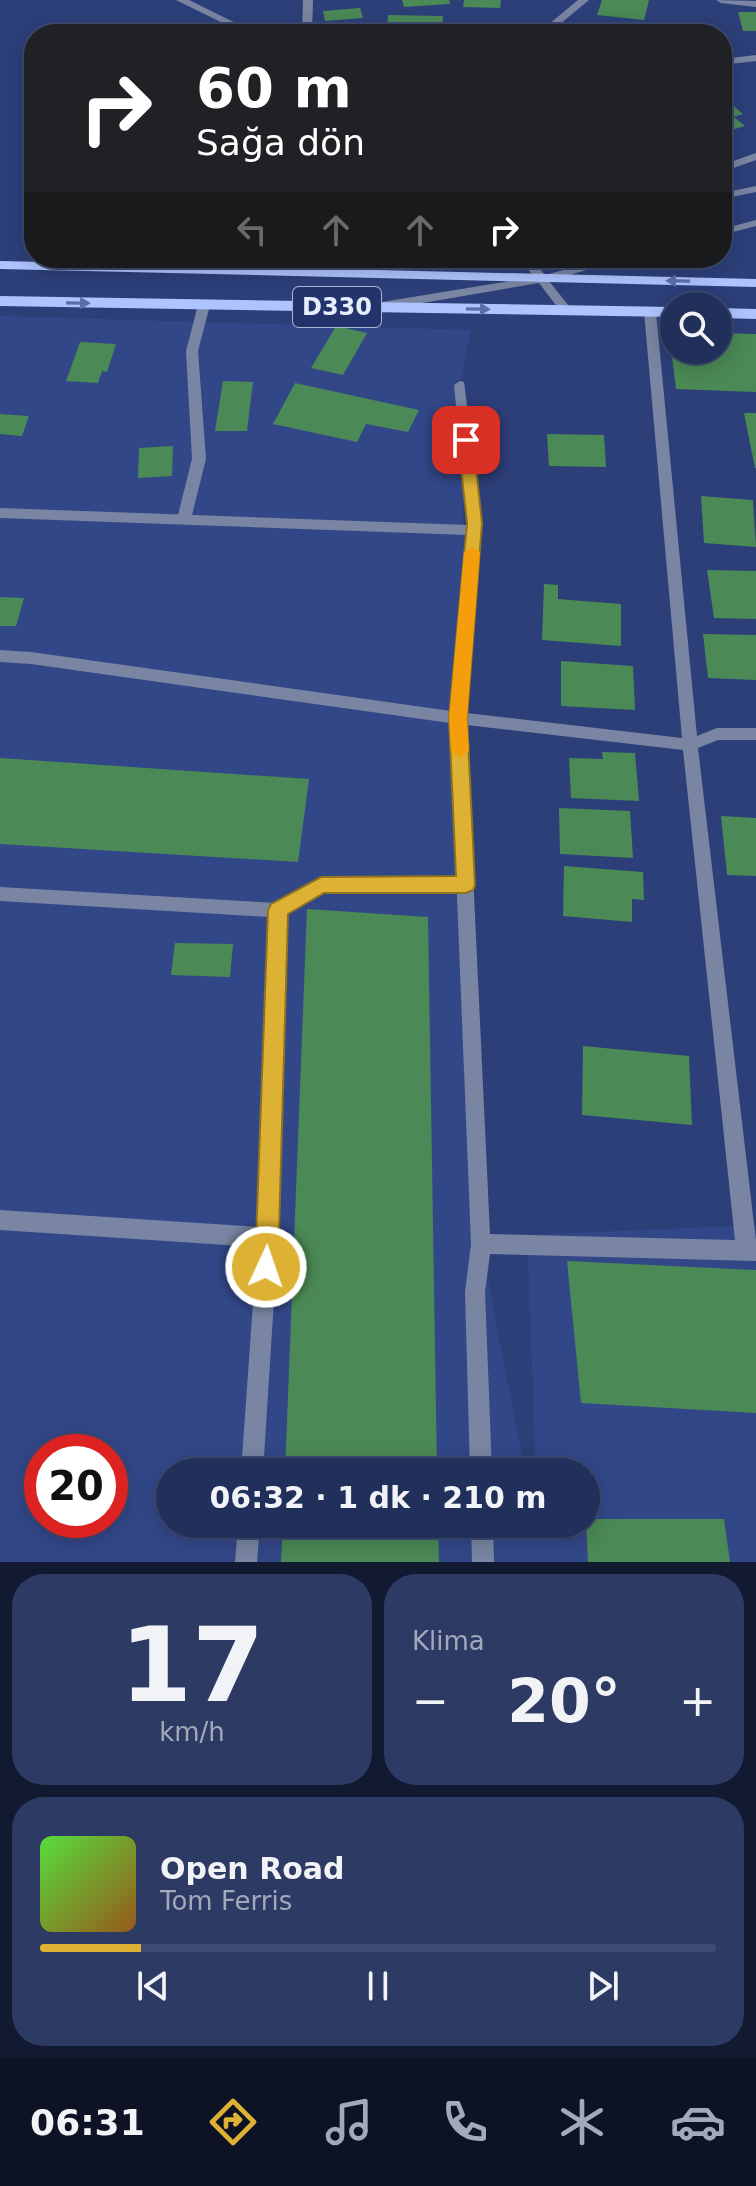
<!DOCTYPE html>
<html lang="tr">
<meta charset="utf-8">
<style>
body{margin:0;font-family:"DejaVu Sans",sans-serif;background:#2d3b64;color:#f1f3f6;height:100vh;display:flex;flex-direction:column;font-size:30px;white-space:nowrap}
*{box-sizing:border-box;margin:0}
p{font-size:26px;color:#a2a9bb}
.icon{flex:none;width:44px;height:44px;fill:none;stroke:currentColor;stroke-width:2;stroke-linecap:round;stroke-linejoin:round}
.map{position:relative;height:1562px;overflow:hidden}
.panel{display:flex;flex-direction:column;gap:12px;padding:12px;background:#121a32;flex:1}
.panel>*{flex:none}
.hud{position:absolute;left:24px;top:24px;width:708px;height:244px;border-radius:32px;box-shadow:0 4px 20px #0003,0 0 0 2px #3e4a71;background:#202124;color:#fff;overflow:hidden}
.tools{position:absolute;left:660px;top:292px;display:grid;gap:16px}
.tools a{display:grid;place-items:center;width:72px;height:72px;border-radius:50%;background:#212f5b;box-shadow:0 4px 20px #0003,0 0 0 2px #3e4a71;font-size:40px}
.speed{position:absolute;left:24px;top:1434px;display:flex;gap:16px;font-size:40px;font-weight:700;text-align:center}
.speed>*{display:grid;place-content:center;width:104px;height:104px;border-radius:50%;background:#212f5b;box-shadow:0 4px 20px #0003,0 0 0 2px #3e4a71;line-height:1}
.speed .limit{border:12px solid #d22;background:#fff;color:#111}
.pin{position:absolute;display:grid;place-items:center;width:68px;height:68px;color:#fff;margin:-34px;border-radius:16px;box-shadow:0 4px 12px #0006}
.me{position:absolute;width:88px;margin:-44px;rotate:3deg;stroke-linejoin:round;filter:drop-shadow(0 0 6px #0008)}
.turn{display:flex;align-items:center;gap:28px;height:168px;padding:0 40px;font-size:36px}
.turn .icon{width:104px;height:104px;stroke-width:2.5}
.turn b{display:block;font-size:56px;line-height:68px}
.lanes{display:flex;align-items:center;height:76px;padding:0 40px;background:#0003;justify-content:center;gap:40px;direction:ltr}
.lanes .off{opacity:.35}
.big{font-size:60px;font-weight:800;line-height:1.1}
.panel .widget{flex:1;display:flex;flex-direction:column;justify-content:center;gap:12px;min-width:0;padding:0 28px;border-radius:32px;background:#2d3b64}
.panel .dial{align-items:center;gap:0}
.dial b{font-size:104px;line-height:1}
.song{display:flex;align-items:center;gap:24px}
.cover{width:96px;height:96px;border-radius:12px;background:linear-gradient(135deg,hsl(110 70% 55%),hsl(30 70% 35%))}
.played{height:8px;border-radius:4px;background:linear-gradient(90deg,#ddb133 15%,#3e4a71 15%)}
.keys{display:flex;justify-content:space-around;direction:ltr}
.heat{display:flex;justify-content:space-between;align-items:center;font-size:44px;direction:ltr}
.panel .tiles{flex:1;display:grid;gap:12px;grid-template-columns:1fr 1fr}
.widget:last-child{grid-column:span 2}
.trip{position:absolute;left:156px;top:1458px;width:444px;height:80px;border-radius:40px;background:#212f5b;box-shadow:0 4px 20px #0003,0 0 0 2px #3e4a71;font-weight:800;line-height:80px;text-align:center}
.tabs{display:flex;height:128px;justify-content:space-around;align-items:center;background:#0d1324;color:#a2a9bb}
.tabs .icon{width:56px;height:56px}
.tabs .active{color:#ddb133}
.tabs b{font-size:36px;color:#f1f3f6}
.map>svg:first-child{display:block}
.built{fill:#324788;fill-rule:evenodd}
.building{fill:#4b8956}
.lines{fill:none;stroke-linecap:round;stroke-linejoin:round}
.service{fill:#7985a2;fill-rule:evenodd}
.minor{fill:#7985a2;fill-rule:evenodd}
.tertiary{fill:#7985a2;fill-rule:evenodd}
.primary{fill:#aec4ff;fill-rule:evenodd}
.oneway{fill:#5b6ea7}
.route{fill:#ddb133;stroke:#907321;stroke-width:2}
.slow{fill:#f59e0b}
.labels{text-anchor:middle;stroke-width:8;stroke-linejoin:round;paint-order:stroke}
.shield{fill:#23346d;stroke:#acb6d0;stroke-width:2}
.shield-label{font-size:24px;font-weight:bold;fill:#e7edfb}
</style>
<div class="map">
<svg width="756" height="1562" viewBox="0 0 756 1562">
<rect width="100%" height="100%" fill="#2c3f79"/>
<path class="built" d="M0 316 471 330 460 385 481 1244 525 1472H170V1524H535L538 1535V1524H586V1472H536L527 1235 756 1225V1562H0ZM42 1452H110V1520H42Z"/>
<g class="building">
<polygon points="402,0 449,0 450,4 404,7"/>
<polygon points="464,0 501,0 500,8 463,7"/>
<polygon points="602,0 649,0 644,20 597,15"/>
<polygon points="360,8 363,18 325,21 323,11"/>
<polygon points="738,12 756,12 756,31 743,31"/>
<polygon points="388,15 443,16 442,34 387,34"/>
<polygon points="730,103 743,114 734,117 745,126 728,131 722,126 722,105"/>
<polygon points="336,326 367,333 343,375 311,368"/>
<polygon points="669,332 674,332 674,350 718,350 718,333 756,334 756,392 676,389"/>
<polygon points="80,342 116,344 107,372 102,371 98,383 66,381"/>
<polygon points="223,381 253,382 247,431 215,431"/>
<polygon points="295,383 419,410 408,432 366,424 357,442 273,424"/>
<polygon points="744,413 756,413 756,468 755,468"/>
<polygon points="0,414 29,416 22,436 0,434"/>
<polygon points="547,434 604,435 606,467 549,466"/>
<polygon points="173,446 172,476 138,478 139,448"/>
<polygon points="701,496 753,500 756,547 704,543"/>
<polygon points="707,570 756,571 756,619 714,618"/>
<polygon points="544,584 558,585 558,599 621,604 621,646 542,640"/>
<polygon points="0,597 24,598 16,626 0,626"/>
<polygon points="703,634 756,635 756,680 708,678"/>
<polygon points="561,661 633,666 635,710 561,706"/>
<polygon points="602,752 635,753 639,801 571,798 569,758 603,759"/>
<polygon points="0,758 309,779 298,862 0,844"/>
<polygon points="559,808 630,811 633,858 560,854"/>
<polygon points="721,816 756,818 756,876 727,875"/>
<polygon points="564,866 643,872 644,900 632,899 632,922 563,916"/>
<polygon points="307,909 428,917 437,1472 285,1472"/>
<polygon points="175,943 233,944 230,977 171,975"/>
<polygon points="583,1046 689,1056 692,1125 582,1115"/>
<polygon points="567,1261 756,1270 756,1413 581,1403"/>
<polygon points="586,1519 724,1519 730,1562 588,1562"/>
<polygon points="283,1524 438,1524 439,1562 281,1562"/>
</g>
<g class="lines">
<g class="service">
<polygon points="756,153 756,160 722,172 722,165"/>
<polygon points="204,301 210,305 198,351 206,459 191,519 184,524 177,519 192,459 186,351 198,305"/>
<polygon points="321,878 466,878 472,880 474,885 472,890 466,892 323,892 286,914 278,1238 263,1472 241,1472 257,1247 0,1230 0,1210 258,1227 269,917 0,901 0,887 276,903"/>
<polygon points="238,1524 260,1524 257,1562 235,1562"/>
</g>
<g class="minor">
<polygon points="176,0 189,0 258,34 245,34"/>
<polygon points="303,0 313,0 312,34 302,34"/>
<polygon points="578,0 589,0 548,34 537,34"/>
<polygon points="716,0 756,1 756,7 721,3"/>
<polygon points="756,55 756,61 722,65 722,59"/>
<polygon points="309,258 321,258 318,273 308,271"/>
<path d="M650 308 656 312 697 736 717 728H756V740H718L698 748 756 1241V1261L490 1254 485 1292 492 1472H470L465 1292 471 1244 450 723 31 664 0 662V650L31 652 451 711 467 535 0 518V508L468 525 454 385 460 381 464 382 482 523 466 713 682 738 644 312ZM466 725 683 750 735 1240 490 1234Z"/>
<polygon points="471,1524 493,1524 494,1562 472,1562"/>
</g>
<g class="tertiary">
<polygon points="756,186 756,192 722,199 722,193"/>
<polygon points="756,220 756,226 722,235 722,229"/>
<polygon points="374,258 402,258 396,261 314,275 308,271 314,267"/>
<polygon points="523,258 535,258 533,260 545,275 608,258 627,258 549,281 572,310 566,314 562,313 539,283 382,310 376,306 382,302 534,277 521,260"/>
</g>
<g class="primary">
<polygon points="0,261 756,279 756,287 0,269"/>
<polygon points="0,296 674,307 674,317 0,306"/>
<polygon points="718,308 756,309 756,319 718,318"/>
</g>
</g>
<defs><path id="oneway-solid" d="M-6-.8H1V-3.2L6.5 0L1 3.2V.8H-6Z" transform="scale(2)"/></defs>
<g class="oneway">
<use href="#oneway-solid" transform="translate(678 281) rotate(-179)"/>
<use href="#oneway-solid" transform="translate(78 303) rotate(1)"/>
<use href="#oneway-solid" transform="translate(478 309) rotate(1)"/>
</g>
<polygon class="route" points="466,435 473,440 482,523 467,718 475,885 473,890 466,893 324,893 288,914 278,1267 274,1275 266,1279 258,1275 255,1267 268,910 271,904 321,877 456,876 449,718 467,523 458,440"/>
<polygon class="slow" points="472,547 480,552 467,718 469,751 460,758 451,751 449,718 464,552"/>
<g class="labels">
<rect class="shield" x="293" y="287" width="88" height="40" rx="6"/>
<g class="shield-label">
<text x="337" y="315">D330</text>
</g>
</g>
</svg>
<div class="tools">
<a><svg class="icon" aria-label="search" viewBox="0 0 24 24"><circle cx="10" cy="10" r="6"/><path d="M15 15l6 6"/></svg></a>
</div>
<div class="speed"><div class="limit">20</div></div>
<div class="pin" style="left:466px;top:440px;background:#d93025"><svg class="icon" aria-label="arrive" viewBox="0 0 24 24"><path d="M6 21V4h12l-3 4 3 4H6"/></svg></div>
<svg class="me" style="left:266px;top:1267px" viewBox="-20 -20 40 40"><circle r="17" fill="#ddb133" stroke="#fff" stroke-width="3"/><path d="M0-11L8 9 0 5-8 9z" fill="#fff"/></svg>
<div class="trip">06:32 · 1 dk · 210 m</div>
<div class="hud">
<div class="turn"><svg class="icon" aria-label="right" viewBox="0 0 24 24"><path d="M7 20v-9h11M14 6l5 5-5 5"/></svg><div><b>60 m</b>Sağa dön</div></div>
<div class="lanes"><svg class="icon off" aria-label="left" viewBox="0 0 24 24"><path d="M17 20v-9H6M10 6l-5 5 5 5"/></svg><svg class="icon off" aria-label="ahead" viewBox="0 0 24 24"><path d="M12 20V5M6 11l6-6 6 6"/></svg><svg class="icon off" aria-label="ahead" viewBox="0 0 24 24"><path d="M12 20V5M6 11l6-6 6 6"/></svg><svg class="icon" aria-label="right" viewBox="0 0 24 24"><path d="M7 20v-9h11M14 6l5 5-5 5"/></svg></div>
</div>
</div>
<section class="panel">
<div class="tiles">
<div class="widget dial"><b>17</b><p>km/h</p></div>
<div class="widget"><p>Klima</p>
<div class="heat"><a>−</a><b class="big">20°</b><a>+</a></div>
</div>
<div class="widget">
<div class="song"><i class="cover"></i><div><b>Open Road</b><p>Tom Ferris</p></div></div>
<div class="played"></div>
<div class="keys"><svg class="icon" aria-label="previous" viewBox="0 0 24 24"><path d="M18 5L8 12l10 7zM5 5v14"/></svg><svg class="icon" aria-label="pause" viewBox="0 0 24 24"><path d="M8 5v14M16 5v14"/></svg><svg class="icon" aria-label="next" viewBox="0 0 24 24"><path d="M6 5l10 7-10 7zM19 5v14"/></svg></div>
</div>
</div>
</section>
<nav class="tabs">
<b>06:31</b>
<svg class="icon active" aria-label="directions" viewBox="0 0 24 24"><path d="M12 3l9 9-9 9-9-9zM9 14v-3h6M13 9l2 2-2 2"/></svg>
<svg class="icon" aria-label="music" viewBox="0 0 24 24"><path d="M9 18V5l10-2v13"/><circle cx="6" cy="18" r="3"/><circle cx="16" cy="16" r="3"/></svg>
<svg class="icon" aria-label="phone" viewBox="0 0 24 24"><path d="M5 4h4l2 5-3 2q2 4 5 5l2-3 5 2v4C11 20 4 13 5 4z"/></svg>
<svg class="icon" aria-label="climate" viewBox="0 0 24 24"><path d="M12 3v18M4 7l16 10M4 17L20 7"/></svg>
<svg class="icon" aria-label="car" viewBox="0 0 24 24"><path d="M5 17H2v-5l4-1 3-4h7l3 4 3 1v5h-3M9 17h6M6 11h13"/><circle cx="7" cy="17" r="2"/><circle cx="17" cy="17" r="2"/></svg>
</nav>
